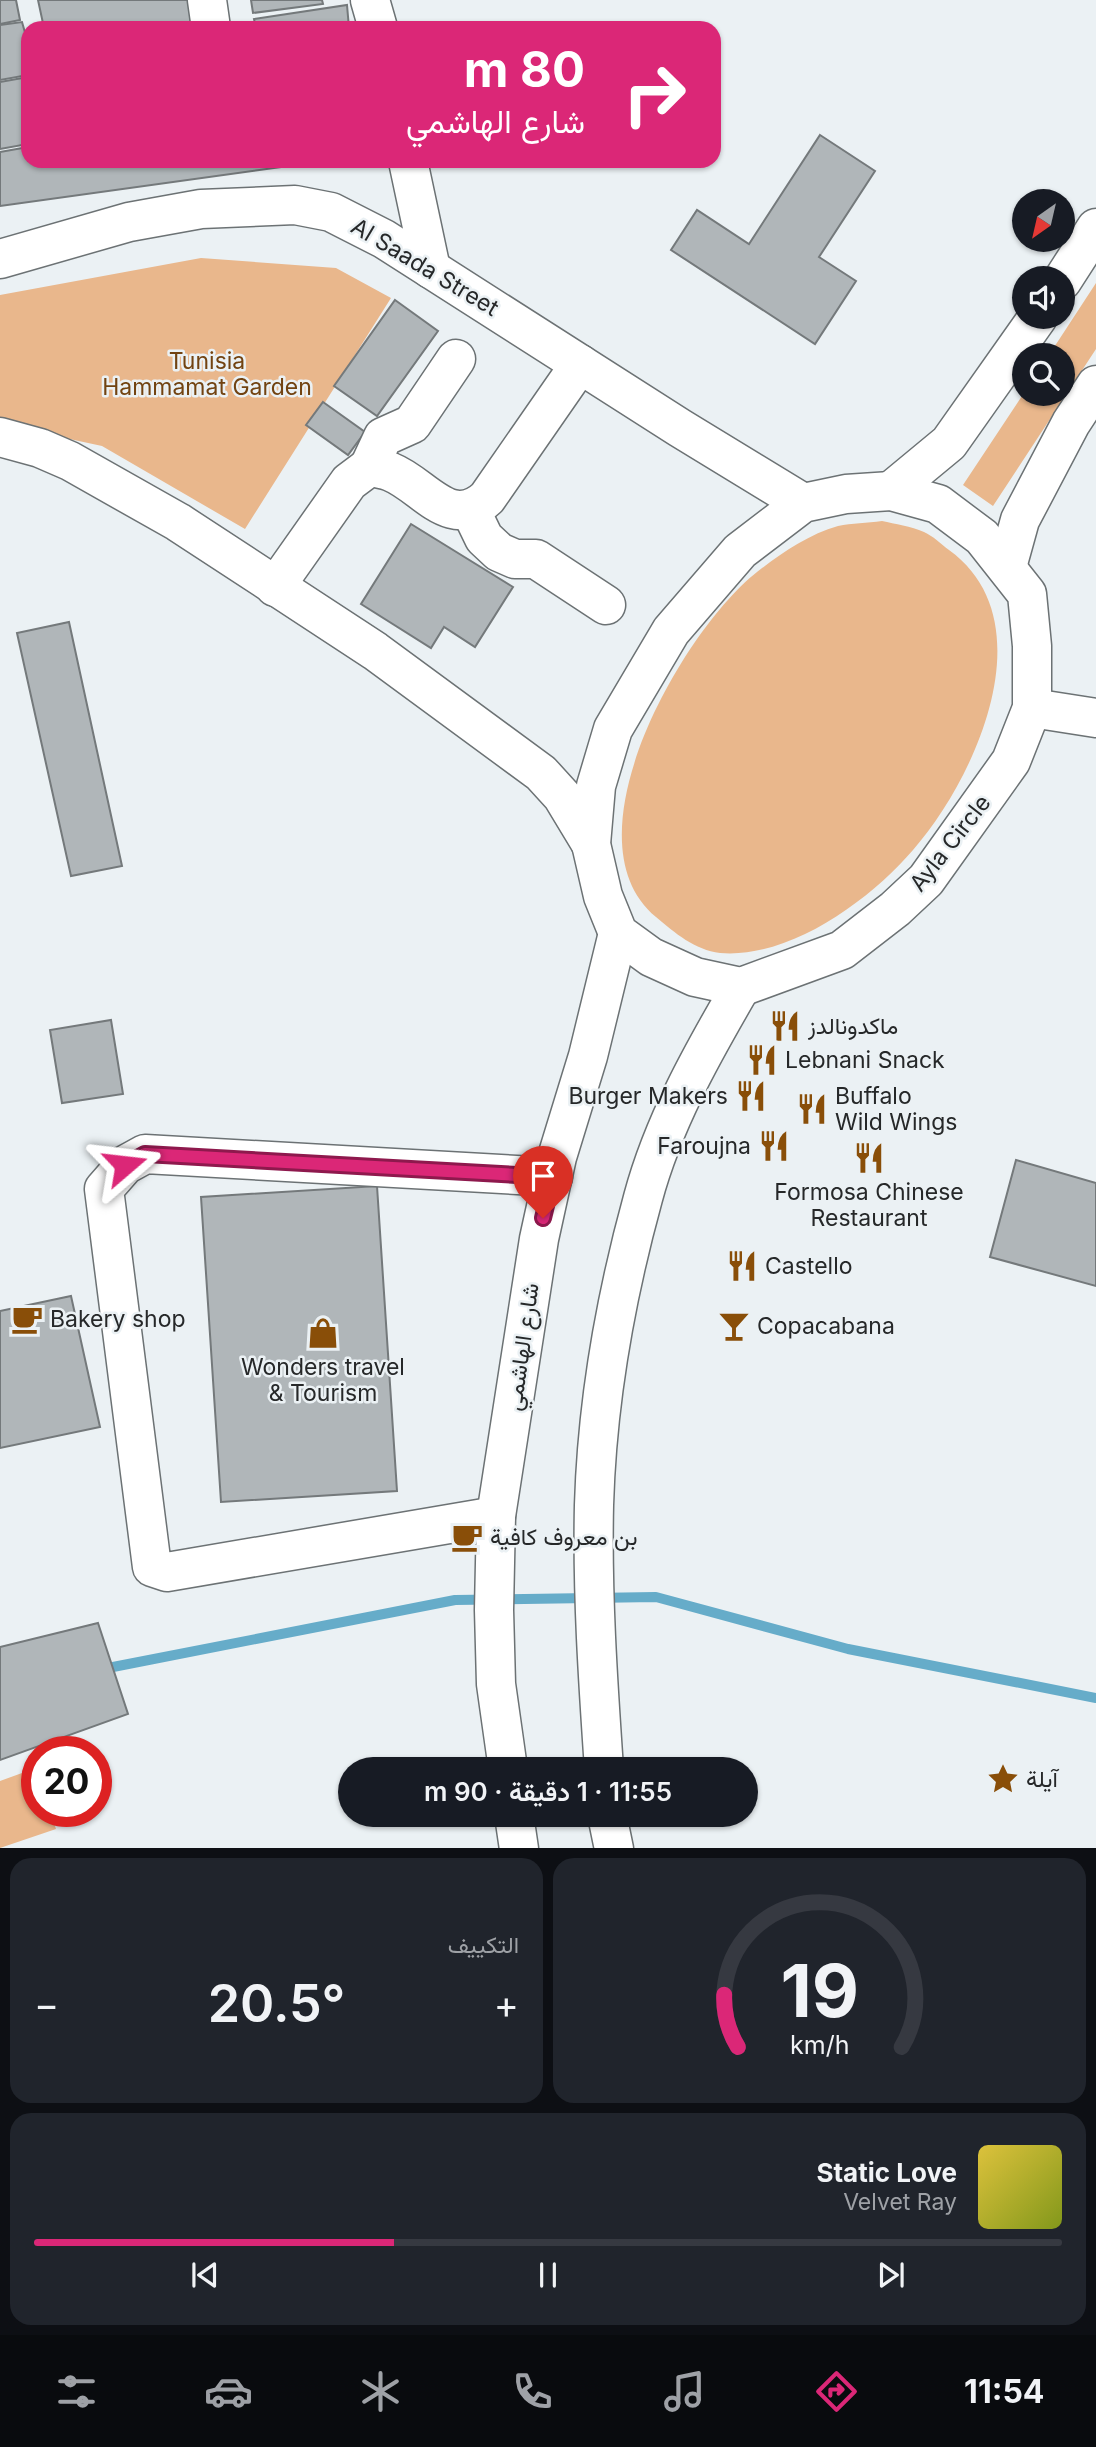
<!DOCTYPE html>
<html lang="ar">
<meta charset="utf-8">
<style>
body{margin:0;font-family:Inter,Vazirmatn,sans-serif;background:#20242c;color:#f1f3f6;direction:rtl;height:100vh;display:flex;flex-direction:column;font-size:26px;white-space:nowrap}
*{box-sizing:border-box;margin:0}
p{font-size:23px;color:#9ea1a6}
.icon{flex:none;width:38px;height:38px;fill:none;stroke:currentColor;stroke-width:2;stroke-linecap:round;stroke-linejoin:round}
.map{position:relative;height:1848px;overflow:hidden;direction:ltr}
.sheet{display:flex;flex-direction:column;gap:10px;padding:10px;background:#0d0f14;flex:1}
.sheet>*{flex:none}
.guide{position:absolute;left:21px;top:21px;width:700px;height:147px;border-radius:21px;box-shadow:0 2px 5px #0004;direction:rtl;background:#db2777;color:#fff;overflow:hidden}
.needle{width:46px;rotate:214deg}
.controls{position:absolute;left:1012px;top:189px;display:grid;gap:14px}
.controls a{display:grid;place-items:center;width:63px;height:63px;border-radius:50%;background:#171b24;box-shadow:0 2px 5px #0004;font-size:35px}
.speed{position:absolute;left:21px;top:1736px;display:flex;gap:14px;font-size:35px;font-weight:700;text-align:center}
.speed>*{display:grid;place-content:center;width:91px;height:91px;border-radius:50%;background:#171b24;box-shadow:0 2px 5px #0004;line-height:1}
.speed .limit{border:10px solid #d22;background:#fff;color:#111}
.pin{position:absolute;display:grid;place-items:center;width:60px;height:60px;color:#fff;margin:-72px -30px;border-radius:50% 50% 50% 0;rotate:-45deg;box-shadow:0 0 7px #0007}
.pin .icon{rotate:45deg}
.me{position:absolute;width:77px;margin:-38px;rotate:73deg;stroke-linejoin:round;filter:drop-shadow(0 0 5px #0008)}
.turn{display:flex;align-items:center;gap:24px;height:147px;padding:0 21px;font-size:32px}
.turn .icon{width:91px;height:91px;stroke-width:2.5}
.turn b{display:block;font-size:49px;line-height:60px}
.big{font-size:52px;font-weight:600;line-height:1.1}
.sheet .card{flex:1;display:flex;flex-direction:column;justify-content:center;gap:10px;min-width:0;padding:0 24px;border-radius:21px;background:#20242c}
.sheet .dial{align-items:center;gap:0}
.dial svg{height:182px;overflow:visible;fill:none;stroke:#363941;stroke-width:7;stroke-linecap:round;text-anchor:middle}
.dial text{fill:#f1f3f6;stroke:none}
.song{display:flex;align-items:center;gap:21px}
.cover{width:84px;height:84px;border-radius:10px;background:linear-gradient(135deg,hsl(50 70% 55%),hsl(70 70% 35%))}
.played{height:7px;border-radius:4px;background:linear-gradient(90deg,#db2777 35%,#363941 35%)}
.keys{display:flex;justify-content:space-around;direction:ltr}
.heat{display:flex;justify-content:space-between;align-items:center;font-size:38px;direction:ltr}
.sheet .tiles{flex:1;display:grid;gap:10px;grid-template-columns:1fr 1fr}
.card:last-child{grid-column:span 2}
.trip{position:absolute;left:338px;top:1757px;width:420px;height:70px;border-radius:35px;background:#171b24;box-shadow:0 2px 5px #0004;font-weight:600;line-height:70px;text-align:center;direction:rtl}
.tab-bar{display:flex;height:112px;justify-content:space-around;align-items:center;background:#090b0e;color:#9ea1a6}
.tab-bar .icon{width:49px;height:49px}
.tab-bar .on{color:#db2777}
.tab-bar b{font-size:32px;color:#f1f3f6}
.map>svg:first-child{display:block}
.green{fill:#e9b78c}
.lines{fill:none;stroke-linecap:round;stroke-linejoin:round}
.stream{stroke:#66acc9;stroke-width:10}
.building{fill:#b0b6b9;stroke:#74797b;stroke-width:2}
.minor-casing{stroke:#6c7274;stroke-width:41}
.major-casing{stroke:#6c7274;stroke-width:41}
.highway-casing{stroke:#6c7274;stroke-width:41}
.minor{stroke:#fff;stroke-width:38}
.major{stroke:#fff;stroke-width:38}
.highway{stroke:#fff;stroke-width:38}
.route-casing{stroke:#8e194d;stroke-width:18}
.route{stroke:#db2777;stroke-width:12}
.labels{text-anchor:middle;stroke-width:5;stroke-linejoin:round;paint-order:stroke}
.street-label{font-size:23px;fill:#262829;stroke:#ebf1f4}
.park-label{font-size:23px;fill:#724311;stroke:#ebf1f4}
.poi-label{font-size:23px;fill:#262829;stroke:#ebf1f4;text-anchor:start}
</style>
<div class="map">
<svg width="1096" height="1849" viewBox="0 0 1096 1849">
<rect width="100%" height="100%" fill="#ebf1f4"/>
<g class="green">
<polygon points="201,258 336,268 391,298 245,529 102,446 0,424 0,295"/>
<polygon points="1096,283 1096,349 993,506 963,485 1024,393 1062,394 1062,355 1049,355"/>
<path d="M882 521C895 524 911 526 924 532 933 536 941 544 949 550 1047 621 976 778 913 850 870 900 790 959 720 953 695 950 675 933 656 917 562 839 684 629 757 572 780 554 809 534 838 526 852 523 867 523 882 521Z"/>
<polygon points="33,1769 37,1777 37,1811 50,1811 56,1829 0,1848 0,1781"/>
</g>
<g class="lines">
<polyline class="stream" points="113,1667 455,1600 656,1597 848,1649 1096,1698"/>
</g>
<g class="building">
<polygon points="0,0 16,0 20,20 0,24"/>
<polygon points="38,0 192,0 196,28 44,28"/>
<polygon points="251,0 322,0 323,4 253,13"/>
<polygon points="347,5 349,28 256,28 254,19"/>
<polygon points="22,22 28,43 28,75 0,80 0,25"/>
<polygon points="28,77 28,144 0,149 0,82"/>
<polygon points="820,135 875,171 819,257 856,281 815,344 671,250 697,210 749,244"/>
<polygon points="28,147 28,161 325,161 0,206 0,152"/>
<polygon points="395,300 438,331 377,416 334,386"/>
<polygon points="323,402 365,432 348,455 306,425"/>
<polygon points="411,524 513,587 475,647 444,627 431,648 361,604"/>
<polygon points="69,622 122,866 71,876 17,633"/>
<polygon points="111,1020 123,1094 62,1103 50,1030"/>
<polygon points="1016,1160 1096,1183 1096,1286 990,1257"/>
<polygon points="377,1186 397,1491 221,1502 201,1197"/>
<polygon points="71,1296 100,1427 0,1448 0,1311"/>
<polygon points="98,1623 128,1714 0,1760 0,1647"/>
</g>
<g class="lines">
<defs>
<g id="minor">
<polyline points="207,0 211,28"/>
<polyline points="370,0 378,28"/>
<polyline points="408,161 431,269"/>
<polyline points="369,467 383,437 412,424 456,359"/>
<polyline points="470,509 484,538 499,552 515,559 536,559 606,605"/>
<path d="M275 587 349 482 369 467C376 468 384 469 391 472 424 485 450 532 487 498L580 364"/>
<polyline points="1032,708 1096,718"/>
<polyline points="496,1516 167,1572 152,1567 104,1189 125,1165 145,1154 553,1177"/>
</g>
<g id="major">
<polyline points="508,1769 496,1684 494,1610 496,1516 539,1239 557,1157 588,1056 618,933"/>
<path d="M604 1769C598 1682 592 1593 594 1505 597 1403 616 1296 643 1198 663 1123 702 1054 741 987"/>
<polyline points="514,1815 519,1849"/>
<polyline points="607,1815 614,1849"/>
</g>
<g id="highway">
<polyline points="0,259 129,222 201,209 295,205 331,212 384,239 680,428 803,503"/>
<polyline points="1062,281 1096,228"/>
<polyline points="0,437 40,448 70,461 178,522 375,651 541,773 562,796 591,844"/>
<polygon points="891,491 938,504 982,537 1027,594 1032,646 1032,708 1011,761 926,880 895,909 842,950 741,987 695,977 651,957 618,933 603,896 591,844 596,786 613,729 671,631 740,551 803,503 846,494"/>
<polyline points="891,491 949,443 1038,317"/>
<polyline points="1007,567 1020,520 1071,423 1096,385"/>
</g>
</defs>
<use href="#minor" class="minor-casing"/>
<use href="#major" class="major-casing"/>
<use href="#highway" class="highway-casing"/>
<use href="#minor" class="minor"/>
<use href="#major" class="major"/>
<use href="#highway" class="highway"/>
</g>
<g class="lines">
<defs>
<polyline id="route" points="125,1165 145,1154 553,1177 543,1218"/>
</defs>
<use href="#route" class="route-casing"/>
<use href="#route" class="route"/>
</g>
<defs>
<symbol id="restaurant-bare" viewBox="-9 -9 18 18"><path d="M-5-6h1v4h1v-4h1v4h1v-4h1v5L-1.5 .5V6h-2V.5L-5-1ZM5-6V6H3V1.5H1.5Q1.5-4 5-6Z" fill="#894e08" stroke="#ebf1f4" stroke-width="2.5" paint-order="stroke"/></symbol>
<symbol id="cafe-bare" viewBox="-9 -9 18 18"><path d="M-5.5-4.5H6V0H3Q3 3.5 0 3.5H-2.5Q-5.5 3.5-5.5 0ZM3-3.2v2h1.7v-2ZM-6 4.5H4V6H-6Z" fill="#894e08" stroke="#ebf1f4" stroke-width="2.5" paint-order="stroke"/></symbol>
<symbol id="bar-bare" viewBox="-9 -9 18 18"><path d="M-6-5H6L.8 .8V4.5H3.5V6h-7V4.5H-.8V.8Z" fill="#894e08" stroke="#ebf1f4" stroke-width="2.5" paint-order="stroke"/></symbol>
<symbol id="shop-bare" viewBox="-9 -9 18 18"><path d="M-5-2.5h2.3a2.7 3.5 0 0 1 5.4 0H5L5.5 6h-11ZM-1.5-2.5h3a1.5 2.3 0 0 0-3 0Z" fill="#894e08" stroke="#ebf1f4" stroke-width="2.5" paint-order="stroke"/></symbol>
<symbol id="sight-bare" viewBox="-9 -9 18 18"><path d="M0-6L1.8-2.2L6-1.7L2.9 1.2L3.7 5.4L0 3.3L-3.7 5.4L-2.9 1.2L-6-1.7L-1.8-2.2Z" fill="#894e08" stroke="#ebf1f4" stroke-width="2.5" paint-order="stroke"/></symbol>
</defs>
<g fill-rule="evenodd">
<use href="#restaurant-bare" x="763" y="1004" width="44" height="44"/>
<use href="#restaurant-bare" x="740" y="1038" width="44" height="44"/>
<use href="#restaurant-bare" x="729" y="1074" width="44" height="44"/>
<use href="#restaurant-bare" x="790" y="1087" width="44" height="44"/>
<use href="#restaurant-bare" x="752" y="1124" width="44" height="44"/>
<use href="#restaurant-bare" x="847" y="1136" width="44" height="44"/>
<use href="#restaurant-bare" x="720" y="1244" width="44" height="44"/>
<use href="#cafe-bare" x="5" y="1297" width="44" height="44"/>
<use href="#bar-bare" x="712" y="1304" width="44" height="44"/>
<use href="#shop-bare" x="301" y="1311" width="44" height="44"/>
<use href="#cafe-bare" x="445" y="1515" width="44" height="44"/>
<use href="#sight-bare" x="981" y="1757" width="44" height="44"/>
</g>
<g class="labels">
<g class="street-label">
<text transform="translate(425 267) rotate(31)" y="8">Al Saada Street</text>
<text transform="translate(950 843) rotate(-52)" y="8">Ayla Circle</text>
<text transform="translate(522 1347) rotate(-82)" y="8">شارع الهاشمي</text>
</g>
<g class="park-label">
<text x="207" y="369">Tunisia<tspan x="207" dy="26">Hammamat Garden</tspan></text>
</g>
<g class="poi-label">
<text x="808" y="1034">ماكدونالدز</text>
<text x="785" y="1068">Lebnani Snack</text>
<text x="728" y="1104" text-anchor="end">Burger Makers</text>
<text x="835" y="1104">Buffalo<tspan x="835" dy="26">Wild Wings</tspan></text>
<text x="751" y="1154" text-anchor="end">Faroujna</text>
<text x="869" y="1200" text-anchor="middle">Formosa Chinese<tspan x="869" dy="26">Restaurant</tspan></text>
<text x="765" y="1274">Castello</text>
<text x="50" y="1327">Bakery shop</text>
<text x="757" y="1334">Copacabana</text>
<text x="323" y="1375" text-anchor="middle">Wonders travel<tspan x="323" dy="26">&amp; Tourism</tspan></text>
<text x="490" y="1545">بن معروف كافية</text>
<text x="1026" y="1787">آيلة</text>
</g>
</g>
</svg>
<div class="controls">
<a><svg class="needle" viewBox="-14 -14 28 28"><path d="M0-13l5 13h-10z" fill="#e53935"/><path d="M0 13l5-13h-10z" fill="#9ea1a6"/></svg></a>
<a><svg class="icon" aria-label="sound" viewBox="0 0 24 24"><path d="M4 9h4l5-4v14l-5-4H4zM17 9q2 3 0 6"/></svg></a>
<a><svg class="icon" aria-label="search" viewBox="0 0 24 24"><circle cx="10" cy="10" r="6"/><path d="M15 15l6 6"/></svg></a>
</div>
<div class="speed"><div class="limit">20</div></div>
<div class="pin" style="left:543px;top:1218px;background:#d93025"><svg class="icon" aria-label="arrive" viewBox="0 0 24 24"><path d="M6 21V4h12l-3 4 3 4H6"/></svg></div>
<svg class="me" style="left:125px;top:1165px" viewBox="-20 -20 40 40"><path d="M0-17L14 15 0 8-14 15z" fill="#db2777" stroke="#fff" stroke-width="4"/></svg>
<div class="trip">11:55 · 1 دقيقة · 90 m</div>
<div class="guide">
<div class="turn"><svg class="icon" aria-label="right" viewBox="0 0 24 24"><path d="M7 20v-9h11M14 6l5 5-5 5"/></svg><div><b>80 m</b>شارع الهاشمي</div></div>
</div>
</div>
<section class="sheet">
<div class="tiles">
<div class="card dial"><svg viewBox="0 0 100 80">
<path d="M14 69A42 42 0 1 1 86 69"/>
<path d="M14 69A42 42 0 0 1 8 46" stroke="#db2777"/>
<text x="50" y="56" font-size="32" font-weight="700">19</text>
<text x="50" y="72" font-size="11">km/h</text>
</svg></div>
<div class="card"><p>التكييف</p>
<div class="heat"><a>−</a><b class="big">20.5°</b><a>+</a></div>
</div>
<div class="card">
<div class="song"><i class="cover"></i><div><b>Static Love</b><p>Velvet Ray</p></div></div>
<div class="played"></div>
<div class="keys"><svg class="icon" aria-label="previous" viewBox="0 0 24 24"><path d="M18 5L8 12l10 7zM5 5v14"/></svg><svg class="icon" aria-label="pause" viewBox="0 0 24 24"><path d="M8 5v14M16 5v14"/></svg><svg class="icon" aria-label="next" viewBox="0 0 24 24"><path d="M6 5l10 7-10 7zM19 5v14"/></svg></div>
</div>
</div>
</section>
<nav class="tab-bar">
<b>11:54</b>
<svg class="icon on" aria-label="directions" viewBox="0 0 24 24"><path d="M12 3l9 9-9 9-9-9zM9 14v-3h6M13 9l2 2-2 2"/></svg>
<svg class="icon" aria-label="music" viewBox="0 0 24 24"><path d="M9 18V5l10-2v13"/><circle cx="6" cy="18" r="3"/><circle cx="16" cy="16" r="3"/></svg>
<svg class="icon" aria-label="phone" viewBox="0 0 24 24"><path d="M5 4h4l2 5-3 2q2 4 5 5l2-3 5 2v4C11 20 4 13 5 4z"/></svg>
<svg class="icon" aria-label="climate" viewBox="0 0 24 24"><path d="M12 3v18M4 7l16 10M4 17L20 7"/></svg>
<svg class="icon" aria-label="car" viewBox="0 0 24 24"><path d="M5 17H2v-5l4-1 3-4h7l3 4 3 1v5h-3M9 17h6M6 11h13"/><circle cx="7" cy="17" r="2"/><circle cx="17" cy="17" r="2"/></svg>
<svg class="icon" aria-label="filters" viewBox="0 0 24 24"><path d="M4 7h16M4 17h16"/><circle cx="9" cy="7" r="2"/><circle cx="15" cy="17" r="2"/></svg>
</nav>
